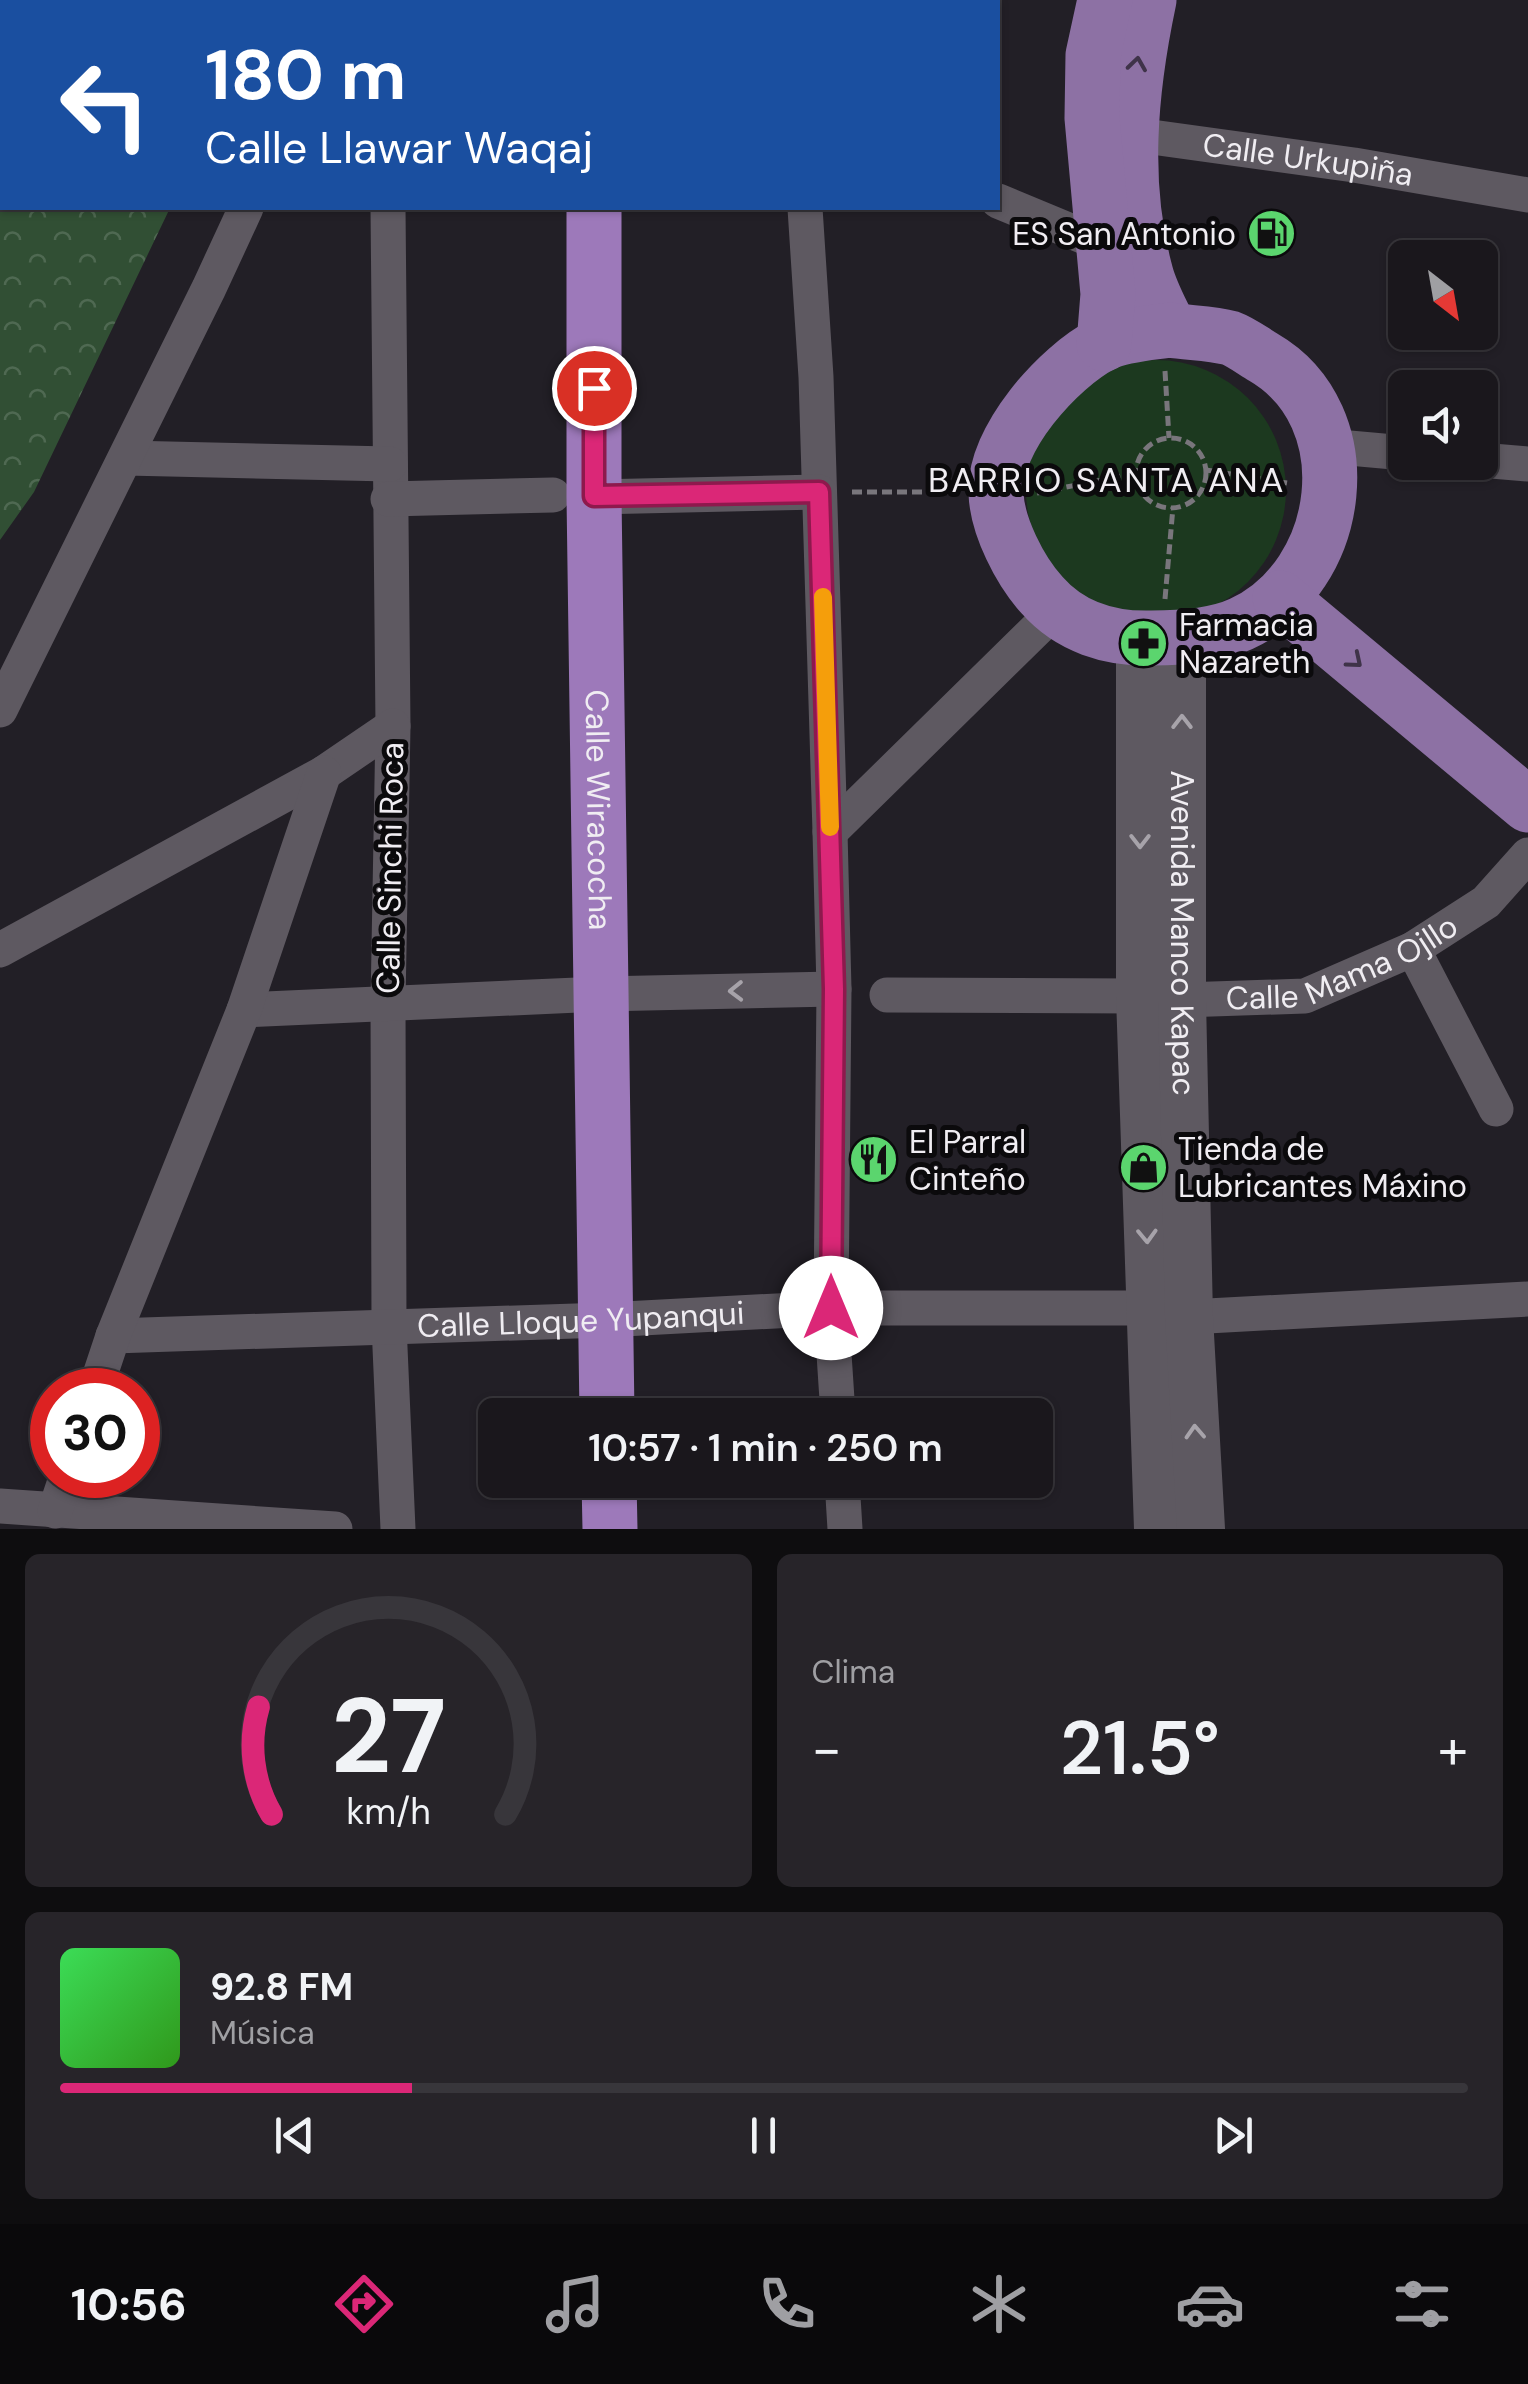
<!DOCTYPE html>
<html lang="es">
<meta charset="utf-8">
<style>
body{margin:0;font-family:"DM Sans",sans-serif;background:#272429;color:#f1f3f6;height:100vh;display:flex;flex-direction:column;font-size:38px;white-space:nowrap}
*{box-sizing:border-box;margin:0}
p{font-size:32px;color:#9f9fa3}
.icon{flex:none;width:55px;height:55px;fill:none;stroke:currentColor;stroke-width:2;stroke-linecap:round;stroke-linejoin:round}
.map{position:relative;height:1529px;overflow:hidden}
.sheet{display:flex;flex-direction:column;gap:25px;padding:25px;background:#0e0d0f;flex:1}
.sheet>*{flex:none}
.guide{position:absolute;left:0px;top:0px;width:1000px;height:210px;box-shadow:0 2px 8px #0004,0 0 0 2px #38363b;background:#1a4fa0;color:#fff;overflow:hidden}
.needle{width:65px;rotate:149deg}
.tools{position:absolute;left:1388px;top:240px;display:grid;gap:20px}
.tools a{display:grid;place-items:center;width:110px;height:110px;border-radius:15px;background:#1a171c;box-shadow:0 2px 8px #0004,0 0 0 2px #38363b;font-size:50px}
.speed{position:absolute;left:30px;top:1368px;display:flex;gap:20px;font-size:50px;font-weight:700;text-align:center}
.speed>*{display:grid;place-content:center;width:130px;height:130px;border-radius:50%;background:#1a171c;box-shadow:0 2px 8px #0004,0 0 0 2px #38363b;line-height:1}
.speed .limit{border:15px solid #d22;background:#fff;color:#111}
.pin{position:absolute;display:grid;place-items:center;width:85px;height:85px;color:#fff;margin:-42px;border:5px solid #fff;border-radius:50%;box-shadow:0 2px 10px #0007}
.me{position:absolute;width:110px;margin:-55px;rotate:0deg;stroke-linejoin:round;filter:drop-shadow(0 0 8px #0008)}
.turn{display:flex;align-items:center;gap:35px;height:210px;padding:0 40px;font-size:45px}
.turn .icon{width:130px;height:130px;stroke-width:2.5}
.turn b{display:block;font-size:70px;line-height:85px}
.big{font-size:75px;font-weight:600;line-height:1.1}
.sheet .widget{flex:1;display:flex;flex-direction:column;justify-content:center;gap:15px;min-width:0;padding:0 35px;border-radius:15px;background:#272429}
.sheet .dial{align-items:center;gap:0}
.dial svg{height:260px;overflow:visible;fill:none;stroke:#38363b;stroke-width:7;stroke-linecap:round;text-anchor:middle}
.dial text{fill:#f1f3f6;stroke:none}
.song{display:flex;align-items:center;gap:30px}
.cover{width:120px;height:120px;border-radius:15px;background:linear-gradient(135deg,hsl(130 70% 55%),hsl(110 70% 35%))}
.played{height:10px;border-radius:5px;background:linear-gradient(90deg,#db2777 25%,#38363b 25%)}
.keys{display:flex;justify-content:space-around;direction:ltr}
.heat{display:flex;justify-content:space-between;align-items:center;font-size:55px;direction:ltr}
.sheet .tiles{flex:1;display:grid;gap:25px;grid-template-columns:1fr 1fr}
.widget:last-child{grid-column:span 2}
.trip{position:absolute;left:478px;top:1398px;width:575px;height:100px;border-radius:15px;background:#1a171c;box-shadow:0 2px 8px #0004,0 0 0 2px #38363b;font-weight:600;line-height:100px;text-align:center}
.tabs{display:flex;height:160px;justify-content:space-around;align-items:center;background:#0a090b;color:#9f9fa3}
.tabs .icon{width:70px;height:70px}
.tabs .active{color:#db2777}
.tabs b{font-size:45px;color:#f1f3f6}
.map>svg:first-child{display:block}
.green{fill:#1c391f}
.forest{fill:url(#forest-crowns)}
.lines{fill:none;stroke-linecap:round;stroke-linejoin:round}
.stream{stroke:#001401;stroke-width:9}
.path{stroke:#79767c;stroke-width:5;stroke-dasharray:10 5;stroke-linecap:butt}
.minor{stroke:#5e5961;stroke-width:35}
.secondary{stroke:#5e5961;stroke-width:48}
.primary{stroke:#8d71a4;stroke-width:55}
.trunk{stroke:#9d79ba;stroke-width:55}
.oneway{stroke:#3f3349}
.oneway2{stroke:#a7a3aa}
.route-casing{stroke:#8e194d;stroke-width:25}
.route{stroke:#db2777;stroke-width:18}
.slow{stroke:#f59e0b;stroke-width:18}
.labels{text-anchor:middle;stroke-width:10;stroke-linejoin:round;paint-order:stroke}
.street-label{font-size:32px;fill:#f0edf2;stroke:#0b0a0c}
.poi-label{font-size:32px;fill:#f0edf2;stroke:#0b0a0c;text-anchor:start}
.neighbourhood-label{font-size:35px;letter-spacing:2.5px;fill:#f0edf2;stroke:#0b0a0c}
</style>
<div class="map">
<svg width="1528" height="1529" viewBox="0 0 1528 1529">
<defs>
<pattern id="forest-crowns" width="20" height="18" patternUnits="userSpaceOnUse" patternTransform="scale(2.5)"><rect width="20" height="18" fill="#314f34"/><path d="M2 6a3 3 0 1 1 6 0M12 15a3 3 0 1 1 6 0" fill="none" stroke="#4f6952"/></pattern>
</defs>
<rect width="100%" height="100%" fill="#221f26"/>
<circle class="green" cx="1156" cy="490" r="130"/>
<polygon class="forest" points="0,0 269,0 2,2 2,208 170,208 34,492 0,540"/>
<g class="lines">
<g class="stream">
<polyline points="44,2 45,0"/>
<polyline points="0,150 2,143"/>
</g>
<g class="path">
<polyline points="1165,371 1169,438"/>
<circle cx="1171" cy="473" r="35"/>
<polyline points="1206,470 1287,483"/>
<polyline points="852,492 956,492"/>
<polyline points="1037,493 1136,473"/>
<polyline points="1165,599 1173,507"/>
</g>
<g class="minor">
<polyline points="781,0 782,2"/>
<polyline points="364,2 370,0"/>
<path id="s1" d="M1116 128 1130 134 1354 165 1528 195"/>
<polyline points="998,201 1104,245"/>
<polyline points="388,208 393,726 388,1003 389,1325 398,1529"/>
<polyline points="805,208 816,377 830,832 834,989 831,1308 838,1415"/>
<polyline points="1327,446 1405,453"/>
<polyline points="126,458 390,464"/>
<polyline points="1480,460 1528,464"/>
<polyline points="594,497 819,492"/>
<polyline points="388,499 553,495"/>
<polyline points="0,710 209,288 246,208"/>
<polyline points="830,832 1056,610"/>
<polyline points="1413,949 1496,1109"/>
<polyline points="0,950 324,773 393,726"/>
<path id="s2" d="M887 995 1140 996 1182 1000 1305 996 1413 949 1486 902 1528 855"/>
<polyline points="244,1010 600,994 834,989"/>
<path id="s3" d="M113 1336 605 1320 831 1308H1149L1189 1317 1528 1299"/>
<polyline points="95,1390 113,1336 244,1010 324,773"/>
<polyline points="842,1480 845,1529"/>
<polyline points="0,1506 335,1529"/>
<polyline points="55,1511 67,1475"/>
</g>
<g class="secondary">
<polyline points="1140,638 1140,996 1158,1529"/>
<path id="s4" d="M1182 638V1000L1189 1317 1201 1529"/>
</g>
<g class="primary">
<path d="M1149 0C1130 90 1121 184 1146 274 1151 293 1162 312 1170 330"/>
<path d="M1170 330C1189 333 1211 333 1230 338 1241 342 1253 351 1263 357 1365 416 1344 577 1241 624 1215 636 1179 638 1151 638 1110 639 1070 627 1042 595 1020 571 997 526 996 493 993 440 1058 367 1103 344 1121 335 1150 333 1170 330Z"/>
<polyline points="1104,344 1108,294 1092,118 1093,55 1105,0"/>
<polyline points="1280,598 1528,805"/>
</g>
<g class="trunk">
<polyline points="596,2 596,0"/>
<path id="s5" d="M594 208V497L607 1415"/>
<polyline points="609,1480 610,1529"/>
</g>
</g>
<defs><path id="oneway-chevron" d="M-2-3.5L2.5 0L-2 3.5" fill="none" stroke-width="1.6" stroke-linecap="round" stroke-linejoin="round" transform="scale(2.5)"/></defs>
<g class="oneway">
<use href="#oneway-chevron" transform="translate(1137 64) rotate(-82)"/>
<use href="#oneway-chevron" transform="translate(1355 661) rotate(40)"/>
</g>
<g class="oneway2">
<use href="#oneway-chevron" transform="translate(1182 722) rotate(-90)"/>
<use href="#oneway-chevron" transform="translate(1140 841) rotate(90)"/>
<use href="#oneway-chevron" transform="translate(736 991) rotate(179)"/>
<use href="#oneway-chevron" transform="translate(1147 1236) rotate(88)"/>
<use href="#oneway-chevron" transform="translate(1195 1432) rotate(-93)"/>
</g>
<g class="lines">
<defs>
<polyline id="route" points="594,388 594,496 819,492 834,989 831,1308"/>
</defs>
<use href="#route" class="route-casing"/>
<use href="#route" class="route"/>
<polyline class="slow" points="823,597 830,827"/>
</g>
<defs>
<symbol id="fuel-disc" viewBox="-11 -11 22 22"><circle r="9.5" fill="#5bd56e" stroke="#0b0a0c"/><path d="M-5.5-6h7V0h2V4h1.3V-2.5L3-4.5l.8-.8L6-3V5H2.5V1h-1V6h-7ZM-4.2-4.7v3.2H.2V-4.7Z" fill="#111"/></symbol>
<symbol id="pharmacy-disc" viewBox="-11 -11 22 22"><circle r="9.5" fill="#5bd56e" stroke="#0b0a0c"/><path d="M-2-6h4v4h4v4h-4v4h-4v-4h-4v-4h4Z" fill="#111"/></symbol>
<symbol id="restaurant-disc" viewBox="-11 -11 22 22"><circle r="9.5" fill="#5bd56e" stroke="#0b0a0c"/><path d="M-5-6h1v4h1v-4h1v4h1v-4h1v5L-1.5 .5V6h-2V.5L-5-1ZM5-6V6H3V1.5H1.5Q1.5-4 5-6Z" fill="#111"/></symbol>
<symbol id="shop-disc" viewBox="-11 -11 22 22"><circle r="9.5" fill="#5bd56e" stroke="#0b0a0c"/><path d="M-5-2.5h2.3a2.7 3.5 0 0 1 5.4 0H5L5.5 6h-11ZM-1.5-2.5h3a1.5 2.3 0 0 0-3 0Z" fill="#111"/></symbol>
</defs>
<g fill-rule="evenodd">
<use href="#fuel-disc" x="1244" y="206" width="55" height="55"/>
<use href="#pharmacy-disc" x="1116" y="616" width="55" height="55"/>
<use href="#restaurant-disc" x="846" y="1132" width="55" height="55"/>
<use href="#shop-disc" x="1116" y="1140" width="55" height="55"/>
</g>
<g class="labels">
<g class="street-label">
<text dy="11" stroke="none"><textPath href="#s1" startOffset="195">Calle Urkupiña</textPath></text>
<text dy="11" stroke="none"><textPath href="#s5" startOffset="602">Calle Wiracocha</textPath></text>
<text transform="translate(390 868) rotate(-89)" y="11">Calle Sinchi Roca</text>
<text dy="11" stroke="none"><textPath href="#s4" startOffset="295">Avenida Manco Kapac</textPath></text>
<text dy="11" stroke="none"><textPath href="#s2" startOffset="462">Calle Mama Ojllo</textPath></text>
<text dy="11" stroke="none"><textPath href="#s3" startOffset="468">Calle Lloque Yupanqui</textPath></text>
</g>
<g class="poi-label">
<text x="1236" y="245" text-anchor="end">ES San Antonio</text>
<text x="1179" y="636">Farmacia<tspan x="1179" dy="37">Nazareth</tspan></text>
<text x="909" y="1153">El Parral<tspan x="909" dy="37">Cinteño</tspan></text>
<text x="1178" y="1160">Tienda de<tspan x="1178" dy="37">Lubricantes Máxino</tspan></text>
</g>
<g class="neighbourhood-label">
<text x="1107" y="492">BARRIO SANTA ANA</text>
</g>
</g>
</svg>
<div class="tools">
<a><svg class="needle" viewBox="-14 -14 28 28"><path d="M0-13l5 13h-10z" fill="#e53935"/><path d="M0 13l5-13h-10z" fill="#9f9fa3"/></svg></a>
<a><svg class="icon" aria-label="sound" viewBox="0 0 24 24"><path d="M4 9h4l5-4v14l-5-4H4zM17 9q2 3 0 6"/></svg></a>
</div>
<div class="speed"><div class="limit">30</div></div>
<div class="pin" style="left:594px;top:388px;background:#d93025"><svg class="icon" aria-label="arrive" viewBox="0 0 24 24"><path d="M6 21V4h12l-3 4 3 4H6"/></svg></div>
<svg class="me" style="left:831px;top:1308px" viewBox="-20 -20 40 40"><circle r="19" fill="#fff"/><path d="M0-13L10 11 0 6-10 11z" fill="#db2777"/></svg>
<div class="trip">10:57 · 1 min · 250 m</div>
<div class="guide">
<div class="turn"><svg class="icon" aria-label="left" viewBox="0 0 24 24"><path d="M17 20v-9H6M10 6l-5 5 5 5"/></svg><div><b>180 m</b>Calle Llawar Waqaj</div></div>
</div>
</div>
<section class="sheet">
<div class="tiles">
<div class="widget dial"><svg viewBox="0 0 100 80">
<path d="M14 69A42 42 0 1 1 86 69"/>
<path d="M14 69A42 42 0 0 1 10 36" stroke="#db2777"/>
<text x="50" y="56" font-size="32" font-weight="700">27</text>
<text x="50" y="72" font-size="11">km/h</text>
</svg></div>
<div class="widget"><p>Clima</p>
<div class="heat"><a>−</a><b class="big">21.5°</b><a>+</a></div>
</div>
<div class="widget">
<div class="song"><i class="cover"></i><div><b>92.8 FM</b><p>Música</p></div></div>
<div class="played"></div>
<div class="keys"><svg class="icon" aria-label="previous" viewBox="0 0 24 24"><path d="M18 5L8 12l10 7zM5 5v14"/></svg><svg class="icon" aria-label="pause" viewBox="0 0 24 24"><path d="M8 5v14M16 5v14"/></svg><svg class="icon" aria-label="next" viewBox="0 0 24 24"><path d="M6 5l10 7-10 7zM19 5v14"/></svg></div>
</div>
</div>
</section>
<nav class="tabs">
<b>10:56</b>
<svg class="icon active" aria-label="directions" viewBox="0 0 24 24"><path d="M12 3l9 9-9 9-9-9zM9 14v-3h6M13 9l2 2-2 2"/></svg>
<svg class="icon" aria-label="music" viewBox="0 0 24 24"><path d="M9 18V5l10-2v13"/><circle cx="6" cy="18" r="3"/><circle cx="16" cy="16" r="3"/></svg>
<svg class="icon" aria-label="phone" viewBox="0 0 24 24"><path d="M5 4h4l2 5-3 2q2 4 5 5l2-3 5 2v4C11 20 4 13 5 4z"/></svg>
<svg class="icon" aria-label="climate" viewBox="0 0 24 24"><path d="M12 3v18M4 7l16 10M4 17L20 7"/></svg>
<svg class="icon" aria-label="car" viewBox="0 0 24 24"><path d="M5 17H2v-5l4-1 3-4h7l3 4 3 1v5h-3M9 17h6M6 11h13"/><circle cx="7" cy="17" r="2"/><circle cx="17" cy="17" r="2"/></svg>
<svg class="icon" aria-label="filters" viewBox="0 0 24 24"><path d="M4 7h16M4 17h16"/><circle cx="9" cy="7" r="2"/><circle cx="15" cy="17" r="2"/></svg>
</nav>
